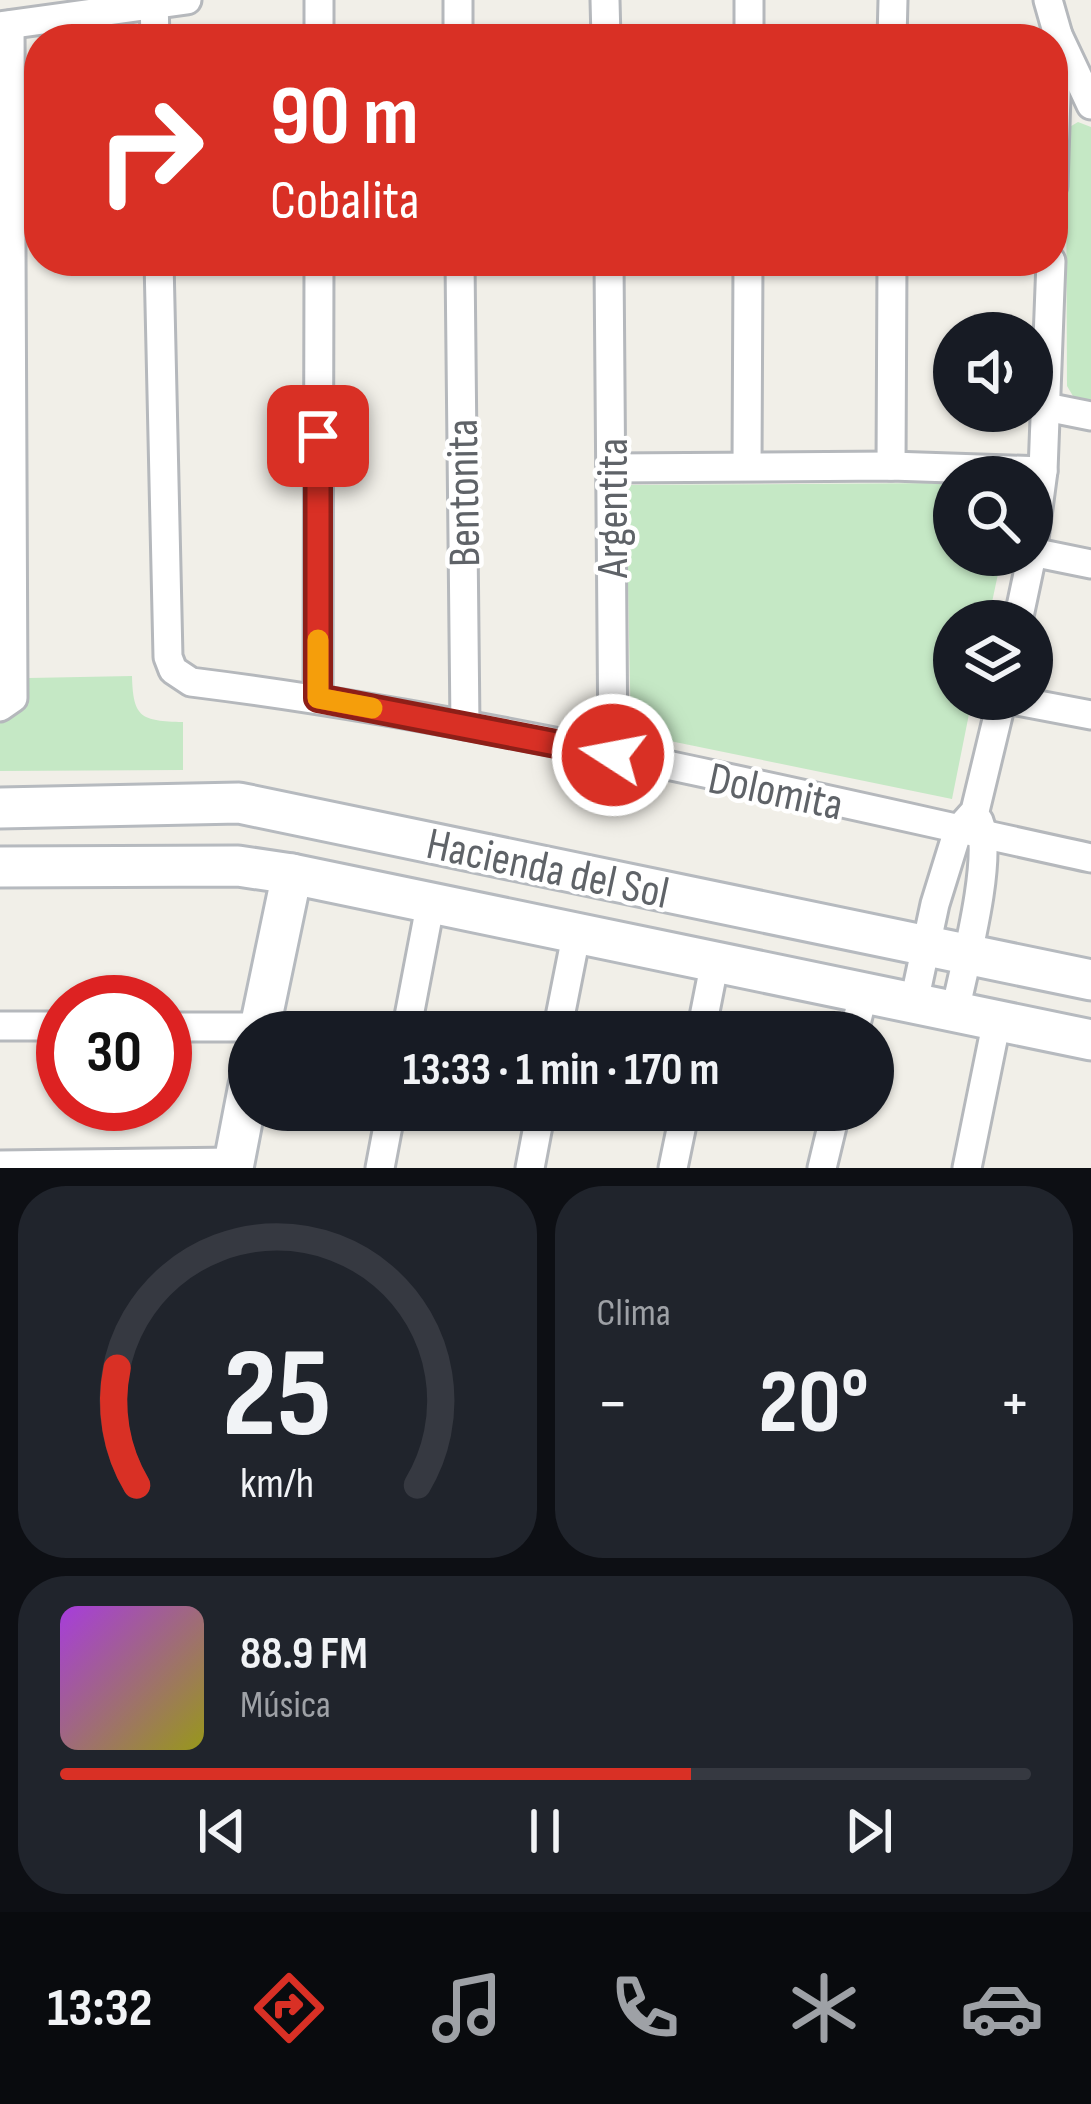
<!DOCTYPE html>
<html lang="es">
<meta charset="utf-8">
<style>
body{margin:0;font-family:"Sofia Sans Condensed",sans-serif;background:#20242c;color:#f1f3f6;height:100vh;display:flex;flex-direction:column;font-size:45px;white-space:nowrap}
*{box-sizing:border-box;margin:0}
p{font-size:39px;color:#9ea1a6}
.icon{flex:none;width:66px;height:66px;fill:none;stroke:currentColor;stroke-width:2;stroke-linecap:round;stroke-linejoin:round}
.map{position:relative;height:1168px;overflow:hidden}
.drawer{display:flex;flex-direction:column;gap:18px;padding:18px;background:#0d0f14;flex:1}
.drawer>*{flex:none}
.guide{position:absolute;left:24px;top:24px;width:1044px;height:252px;border-radius:48px;box-shadow:0 3px 9px #0004;background:#d93025;color:#fff;overflow:hidden}
.buttons{position:absolute;left:933px;top:312px;display:grid;gap:24px}
.buttons a{display:grid;place-items:center;width:120px;height:120px;border-radius:50%;background:#171b24;box-shadow:0 3px 9px #0004;font-size:60px}
.speed{position:absolute;left:36px;top:975px;display:flex;gap:24px;font-size:60px;font-weight:700;text-align:center}
.speed>*{display:grid;place-content:center;width:156px;height:156px;border-radius:50%;background:#171b24;box-shadow:0 3px 9px #0004;line-height:1}
.speed .limit{border:18px solid #d22;background:#fff;color:#111}
.pin{position:absolute;display:grid;place-items:center;width:102px;height:102px;color:#fff;margin:-51px;border-radius:24px;box-shadow:0 6px 18px #0006}
.me{position:absolute;width:132px;margin:-66px;rotate:281deg;stroke-linejoin:round;filter:drop-shadow(0 0 9px #0008)}
.turn{display:flex;align-items:center;gap:42px;height:252px;padding:0 48px;font-size:54px}
.turn .icon{width:156px;height:156px;stroke-width:2.5}
.turn b{display:block;font-size:84px;line-height:102px}
.big{font-size:90px;font-weight:700;line-height:1.1}
.drawer .card{flex:1;display:flex;flex-direction:column;justify-content:center;gap:18px;min-width:0;padding:0 42px;border-radius:48px;background:#20242c}
.drawer .dial{align-items:center;gap:0}
.dial svg{height:312px;overflow:visible;fill:none;stroke:#363941;stroke-width:7;stroke-linecap:round;text-anchor:middle}
.dial text{fill:#f1f3f6;stroke:none}
.song{display:flex;align-items:center;gap:36px}
.cover{width:144px;height:144px;border-radius:18px;background:linear-gradient(135deg,hsl(280 70% 55%),hsl(60 70% 35%))}
.played{height:12px;border-radius:6px;background:linear-gradient(90deg,#d93025 65%,#363941 65%)}
.keys{display:flex;justify-content:space-around;direction:ltr}
.heat{display:flex;justify-content:space-between;align-items:center;font-size:66px;direction:ltr}
.drawer .tiles{flex:1;display:grid;gap:18px;grid-template-columns:1fr 1fr}
.card:last-child{grid-column:span 2}
.trip{position:absolute;left:228px;top:1011px;width:666px;height:120px;border-radius:60px;background:#171b24;box-shadow:0 3px 9px #0004;font-weight:700;line-height:120px;text-align:center}
.tab-bar{display:flex;height:192px;justify-content:space-around;align-items:center;background:#090b0e;color:#9ea1a6}
.tab-bar .icon{width:84px;height:84px}
.tab-bar .current{color:#d93025}
.tab-bar b{font-size:54px;color:#f1f3f6}
.map>svg:first-child{display:block}
.green{fill:#c5e8c5}
.lines{fill:none;stroke-linecap:round;stroke-linejoin:round}
.street-casing{stroke:#b5b8bc;stroke-width:33}
.secondary-casing{stroke:#b6babf;stroke-width:45}
.street{stroke:#fff;stroke-width:27}
.secondary{stroke:#fff;stroke-width:39}
.route-casing{stroke:#8d1f18;stroke-width:30}
.route{stroke:#d93025;stroke-width:21}
.slow{stroke:#f59e0b;stroke-width:21}
.labels{text-anchor:middle;stroke-width:9;stroke-linejoin:round;paint-order:stroke}
.street-label{font-size:45px;fill:#5f6368;stroke:#fff}
</style>
<div class="map">
<svg width="1091" height="1168" viewBox="0 0 1091 1168">
<rect width="100%" height="100%" fill="#f1efe8"/>
<g class="green">
<polygon points="1078,122 1091,127 1091,403 1073,396 1067,386 1066,141 1068,128"/>
<polygon points="954,483 954,555 1002,555 988,621 954,621 954,699 972,699 952,799 631,733 626,485"/>
<path d="M132 676C133 718 141 721 183 722V770L0 771V718C14 706 30 697 29 678Z"/>
</g>
<g class="lines">
<defs>
<g id="street">
<polyline points="154,0 155,39"/>
<polyline points="458,0 458,39"/>
<polyline points="605,0 606,39"/>
<polyline points="1048,0 1058,35 1091,105"/>
<polyline points="0,26 187,0"/>
<polyline points="319,39 319,0"/>
<polyline points="749,39 749,0"/>
<polyline points="892,39 893,0"/>
<polyline points="1053,186 1058,35"/>
<path d="M159 261 168 657 173 670 191 682C494 720 793 793 1091 858"/>
<polyline points="460,261 465,725"/>
<polyline points="609,261 613,755"/>
<polyline points="1046,407 1091,416"/>
<polyline points="747,465 748,261"/>
<polyline points="891,466 892,261"/>
<polyline points="611,468 891,466 1043,471"/>
<polyline points="1032,552 1091,564"/>
<polyline points="1032,554 1043,471 1051,261"/>
<polyline points="1018,621 1032,555"/>
<polyline points="318,698 319,261"/>
<polyline points="1007,699 1091,715"/>
<polyline points="0,707 13,698 10,25"/>
<polyline points="914,1002 935,904 958,830 975,811 1002,699"/>
<path d="M955 1011C964 968 994 858 979 821"/>
<polyline points="0,1026 63,1026"/>
<polyline points="165,1027 261,1027"/>
<polyline points="406,1032 431,901"/>
<polyline points="557,1032 577,931"/>
<polyline points="701,1032 715,961"/>
<polyline points="854,1032 864,992"/>
<polyline points="0,1165 234,1162"/>
<polyline points="380,1168 391,1110"/>
<polyline points="530,1168 541,1110"/>
<polyline points="673,1168 685,1110"/>
<polyline points="822,1168 836,1110"/>
<polyline points="967,1168 997,1020"/>
</g>
<g id="secondary">
<polyline points="0,808 239,803 1091,980"/>
<polyline points="0,867 238,866 292,874 1091,1040"/>
<polyline points="259,1032 292,874"/>
<polyline points="233,1168 249,1085"/>
</g>
</defs>
<use href="#street" class="street-casing"/>
<use href="#secondary" class="secondary-casing"/>
<use href="#street" class="street"/>
<use href="#secondary" class="secondary"/>
</g>
<g class="lines">
<defs>
<polyline id="route" points="318,436 318,698 613,755"/>
</defs>
<use href="#route" class="route-casing"/>
<use href="#route" class="route"/>
<polyline class="slow" points="318,640 318,698 372,708"/>
</g>
<g class="labels">
<g class="street-label">
<text transform="translate(462 493) rotate(-91)" y="16">Bentonita</text>
<text transform="translate(611 508) rotate(-90)" y="16">Argentita</text>
<text transform="translate(776 790) rotate(12)" y="16">Dolomita</text>
<text transform="translate(548 867) rotate(12)" y="16">Hacienda del Sol</text>
</g>
</g>
</svg>
<div class="buttons">
<a><svg class="icon" aria-label="sound" viewBox="0 0 24 24"><path d="M4 9h4l5-4v14l-5-4H4zM17 9q2 3 0 6"/></svg></a>
<a><svg class="icon" aria-label="search" viewBox="0 0 24 24"><circle cx="10" cy="10" r="6"/><path d="M15 15l6 6"/></svg></a>
<a><svg class="icon" aria-label="layers" viewBox="0 0 24 24"><path d="M12 4l9 5-9 5-9-5zM3 14l9 5 9-5"/></svg></a>
</div>
<div class="speed"><div class="limit">30</div></div>
<div class="pin" style="left:318px;top:436px;background:#d93025"><svg class="icon" aria-label="arrive" viewBox="0 0 24 24"><path d="M6 21V4h12l-3 4 3 4H6"/></svg></div>
<svg class="me" style="left:613px;top:755px" viewBox="-20 -20 40 40"><circle r="17" fill="#d93025" stroke="#fff" stroke-width="3"/><path d="M0-11L8 9 0 5-8 9z" fill="#fff"/></svg>
<div class="trip">13:33 · 1 min · 170 m</div>
<div class="guide">
<div class="turn"><svg class="icon" aria-label="right" viewBox="0 0 24 24"><path d="M7 20v-9h11M14 6l5 5-5 5"/></svg><div><b>90 m</b>Cobalita</div></div>
</div>
</div>
<section class="drawer">
<div class="tiles">
<div class="card dial"><svg viewBox="0 0 100 80">
<path d="M14 69A42 42 0 1 1 86 69"/>
<path d="M14 69A42 42 0 0 1 9 39" stroke="#d93025"/>
<text x="50" y="56" font-size="32" font-weight="700">25</text>
<text x="50" y="72" font-size="11">km/h</text>
</svg></div>
<div class="card"><p>Clima</p>
<div class="heat"><a>−</a><b class="big">20°</b><a>+</a></div>
</div>
<div class="card">
<div class="song"><i class="cover"></i><div><b>88.9 FM</b><p>Música</p></div></div>
<div class="played"></div>
<div class="keys"><svg class="icon" aria-label="previous" viewBox="0 0 24 24"><path d="M18 5L8 12l10 7zM5 5v14"/></svg><svg class="icon" aria-label="pause" viewBox="0 0 24 24"><path d="M8 5v14M16 5v14"/></svg><svg class="icon" aria-label="next" viewBox="0 0 24 24"><path d="M6 5l10 7-10 7zM19 5v14"/></svg></div>
</div>
</div>
</section>
<nav class="tab-bar">
<b>13:32</b>
<svg class="icon current" aria-label="directions" viewBox="0 0 24 24"><path d="M12 3l9 9-9 9-9-9zM9 14v-3h6M13 9l2 2-2 2"/></svg>
<svg class="icon" aria-label="music" viewBox="0 0 24 24"><path d="M9 18V5l10-2v13"/><circle cx="6" cy="18" r="3"/><circle cx="16" cy="16" r="3"/></svg>
<svg class="icon" aria-label="phone" viewBox="0 0 24 24"><path d="M5 4h4l2 5-3 2q2 4 5 5l2-3 5 2v4C11 20 4 13 5 4z"/></svg>
<svg class="icon" aria-label="climate" viewBox="0 0 24 24"><path d="M12 3v18M4 7l16 10M4 17L20 7"/></svg>
<svg class="icon" aria-label="car" viewBox="0 0 24 24"><path d="M5 17H2v-5l4-1 3-4h7l3 4 3 1v5h-3M9 17h6M6 11h13"/><circle cx="7" cy="17" r="2"/><circle cx="17" cy="17" r="2"/></svg>
</nav>
